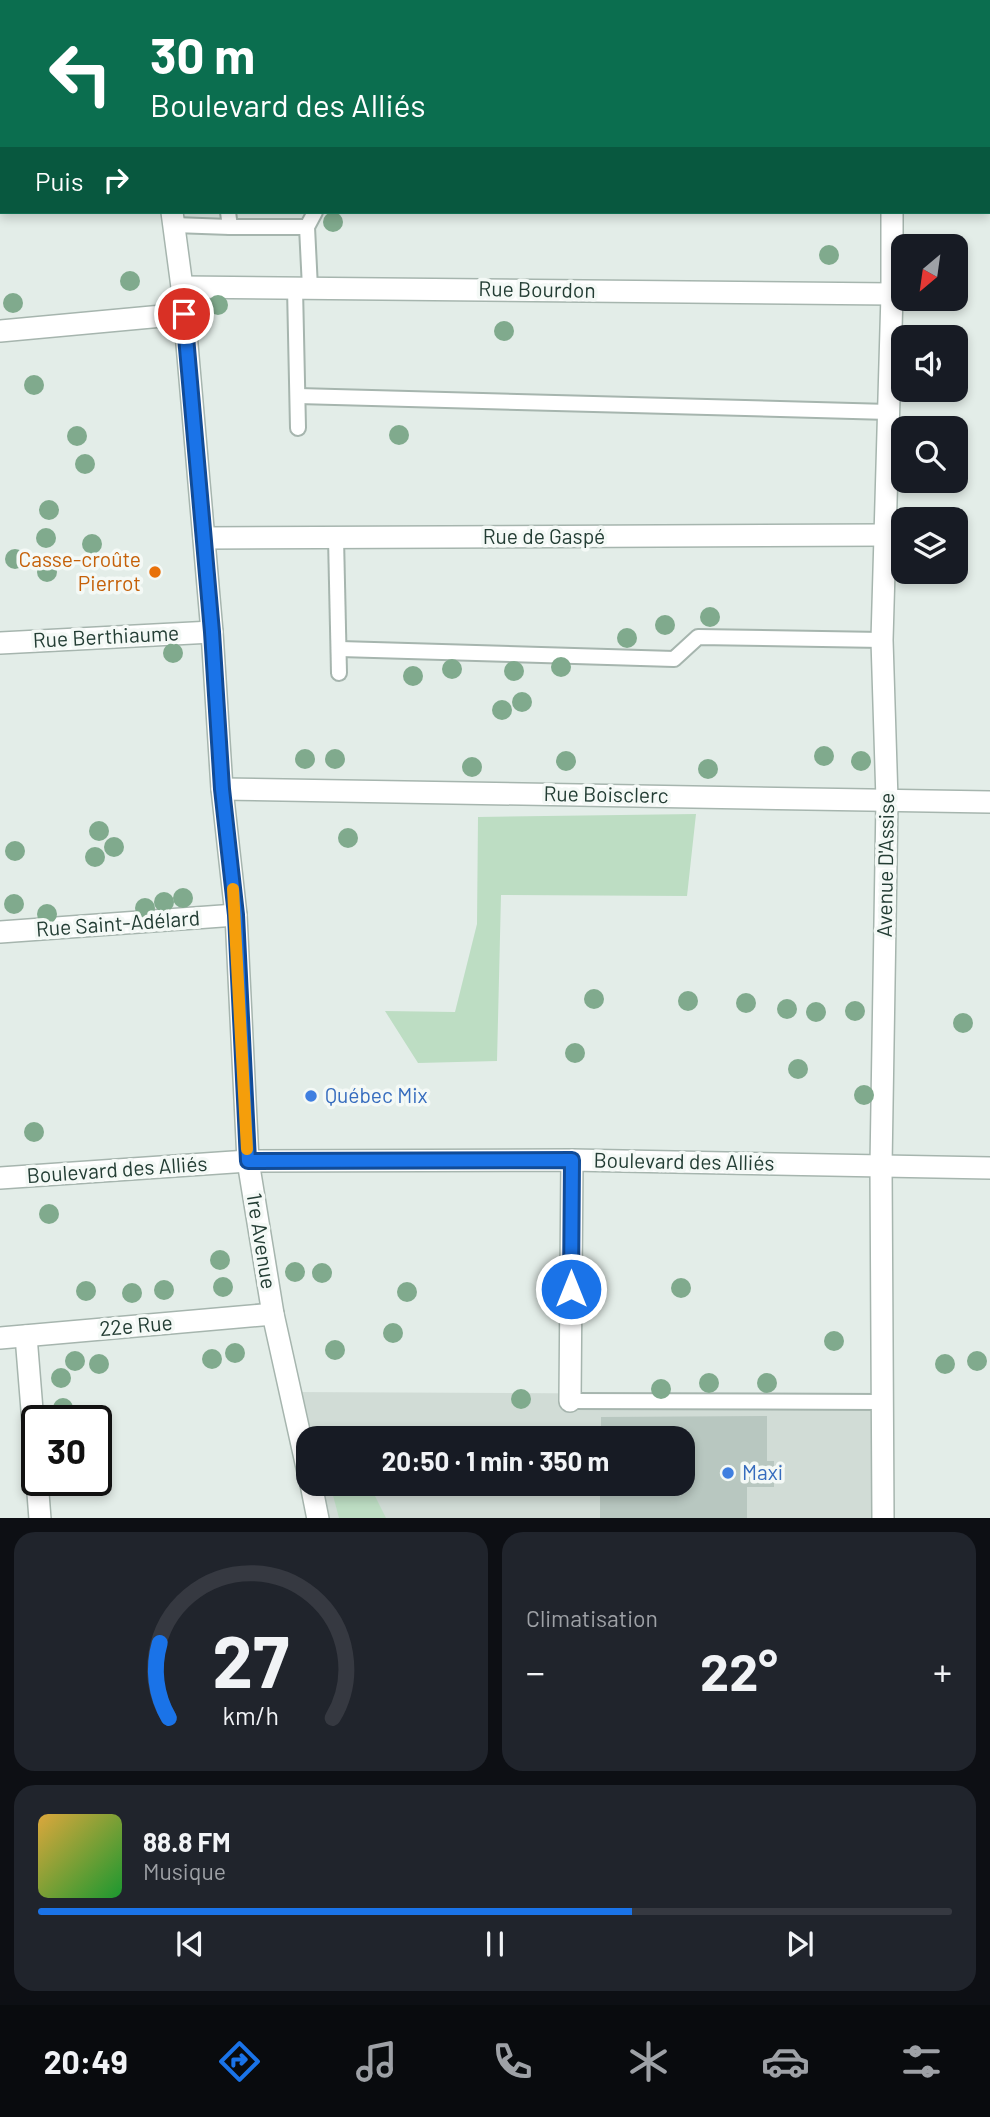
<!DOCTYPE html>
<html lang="fr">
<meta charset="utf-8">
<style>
body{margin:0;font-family:Barlow,sans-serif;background:#20242c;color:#f1f3f6;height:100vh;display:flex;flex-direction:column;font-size:26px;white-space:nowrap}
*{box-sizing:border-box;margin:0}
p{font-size:23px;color:#9ea1a6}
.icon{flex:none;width:38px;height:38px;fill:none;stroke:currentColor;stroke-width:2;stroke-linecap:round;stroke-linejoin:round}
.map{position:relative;height:1518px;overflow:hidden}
.details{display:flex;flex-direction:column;gap:14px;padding:14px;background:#0d0f14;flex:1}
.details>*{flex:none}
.guide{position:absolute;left:0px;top:0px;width:990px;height:214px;box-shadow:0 4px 10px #0003;background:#0b6e4f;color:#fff;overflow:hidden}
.needle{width:46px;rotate:209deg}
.buttons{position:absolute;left:891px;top:234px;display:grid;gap:14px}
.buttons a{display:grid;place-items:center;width:77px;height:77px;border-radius:14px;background:#171b24;box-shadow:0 4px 10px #0003;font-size:35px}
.speed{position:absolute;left:21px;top:1405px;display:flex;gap:14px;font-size:35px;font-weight:700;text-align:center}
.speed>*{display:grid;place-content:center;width:91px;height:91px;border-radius:50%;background:#171b24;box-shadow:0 4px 10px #0003;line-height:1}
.speed .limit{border:4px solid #111;border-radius:10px;background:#fff;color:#111}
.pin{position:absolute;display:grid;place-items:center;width:60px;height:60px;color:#fff;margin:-30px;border:4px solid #fff;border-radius:50%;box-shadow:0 2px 7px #0007}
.me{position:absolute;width:77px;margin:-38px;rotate:0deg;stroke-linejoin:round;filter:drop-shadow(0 0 5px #0008)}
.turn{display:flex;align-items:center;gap:24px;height:147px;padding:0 35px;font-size:32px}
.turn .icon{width:91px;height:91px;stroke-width:2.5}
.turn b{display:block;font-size:49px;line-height:60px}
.then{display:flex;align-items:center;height:66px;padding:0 35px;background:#0003;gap:14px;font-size:26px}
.big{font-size:52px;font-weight:700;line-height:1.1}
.details .card{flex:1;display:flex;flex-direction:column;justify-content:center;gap:10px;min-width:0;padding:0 24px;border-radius:21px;background:#20242c}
.details .dial{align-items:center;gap:0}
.dial svg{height:182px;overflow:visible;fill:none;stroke:#363941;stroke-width:7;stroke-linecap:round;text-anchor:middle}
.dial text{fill:#f1f3f6;stroke:none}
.song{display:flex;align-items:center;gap:21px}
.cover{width:84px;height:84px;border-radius:10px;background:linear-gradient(135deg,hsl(40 70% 55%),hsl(130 70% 35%))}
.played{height:7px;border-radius:4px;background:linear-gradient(90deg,#1a73e8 65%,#363941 65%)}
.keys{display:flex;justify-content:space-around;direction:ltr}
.heat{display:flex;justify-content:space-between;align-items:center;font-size:38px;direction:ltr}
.details .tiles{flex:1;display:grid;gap:14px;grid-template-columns:1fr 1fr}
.card:last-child{grid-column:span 2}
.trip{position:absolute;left:296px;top:1426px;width:399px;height:70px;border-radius:21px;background:#171b24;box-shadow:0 4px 10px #0003;font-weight:700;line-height:70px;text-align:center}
.tabs{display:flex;height:112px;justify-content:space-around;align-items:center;background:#090b0e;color:#9ea1a6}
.tabs .icon{width:49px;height:49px}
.tabs .active{color:#1a73e8}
.tabs b{font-size:32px;color:#f1f3f6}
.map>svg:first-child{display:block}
.built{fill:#d1dcd6}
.green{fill:#bdddc3}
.building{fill:#b8c7c0}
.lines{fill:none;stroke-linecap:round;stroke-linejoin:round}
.service-casing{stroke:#a6b5ae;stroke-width:18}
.minor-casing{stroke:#a6b5ae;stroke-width:24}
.tertiary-casing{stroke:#a6b5ae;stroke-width:24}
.primary-casing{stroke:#c1c9c6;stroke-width:24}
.service{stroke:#fff;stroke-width:14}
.minor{stroke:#fff;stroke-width:21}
.tertiary{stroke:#fff;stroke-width:21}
.primary{stroke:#69a18e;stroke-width:21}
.tree{fill:#80aa8d}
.route-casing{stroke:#114b97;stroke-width:18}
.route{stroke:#1a73e8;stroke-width:12}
.slow{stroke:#f59e0b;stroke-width:12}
.food-dot{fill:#e8710a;stroke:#f4f9f6;stroke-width:2.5}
.shop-dot{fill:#3f7fe0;stroke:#f4f9f6;stroke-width:2.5}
.labels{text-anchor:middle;stroke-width:7;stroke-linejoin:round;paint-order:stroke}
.street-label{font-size:21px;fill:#233d34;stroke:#f4f9f6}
.food-label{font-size:21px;fill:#c56008;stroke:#f4f9f6;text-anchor:end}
.shop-label{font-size:21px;fill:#366cbe;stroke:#f4f9f6;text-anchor:start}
</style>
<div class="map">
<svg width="990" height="1519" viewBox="0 0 990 1519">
<rect width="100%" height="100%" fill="#e3ede8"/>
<polygon class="built" points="290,1392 883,1395 883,1518 318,1518 311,1484 682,1484 682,1438 308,1438"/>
<g class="green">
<polygon points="696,814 687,896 501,895 497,1061 418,1063 385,1011 455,1012 477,924 478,817"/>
<polygon points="330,1484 369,1484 386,1518 339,1518"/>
</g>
<polygon class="building" points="767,1416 767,1461 774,1461 774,1487 747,1487 747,1519 600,1519 600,1484 682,1484 682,1438 601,1438 601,1417"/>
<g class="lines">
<defs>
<g id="service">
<polyline points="281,0 281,2"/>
<polyline points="514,0 514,2"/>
<polyline points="776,2 776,0"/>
<polyline points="174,225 230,227 228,212"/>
<polyline points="230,227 307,227"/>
<polyline points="295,288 298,428"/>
<polyline points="310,288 307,227 315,212"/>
<polyline points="298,396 889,412"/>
<polyline points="336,538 339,673"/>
<polyline points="340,649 674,659 698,637 882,640"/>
<polyline points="570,1401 883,1402"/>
</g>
<g id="minor">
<polyline points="660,0 660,2"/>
<polyline points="891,0 891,2"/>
<polyline points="396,2 396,0"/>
<polyline points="182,287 892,294"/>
<polyline points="0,331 184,314"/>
<polyline points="204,538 884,535"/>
<polyline points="0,643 212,632"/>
<polyline points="222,789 990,802"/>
<polyline points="0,932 236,915"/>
<polyline points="26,1336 37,1472"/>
<polyline points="570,1401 572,1160"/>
<polyline points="37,1480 40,1519"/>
<polyline points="883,1519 881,1166 887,800 882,640 892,294 892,212"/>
</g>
<g id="tertiary">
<polyline points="136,0 136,2"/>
<polyline points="172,212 182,287 212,632 222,789 236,915 248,1161 273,1314 308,1472"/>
<polyline points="0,1178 248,1161 572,1160 990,1168"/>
<polyline points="0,1338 273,1314"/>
<polyline points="311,1484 318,1519"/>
</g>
<g id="primary">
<polyline points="989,39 990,39"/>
<polyline points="0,53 2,53"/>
</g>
</defs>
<use href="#service" class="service-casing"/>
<use href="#minor" class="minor-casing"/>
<use href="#tertiary" class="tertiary-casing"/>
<use href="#primary" class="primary-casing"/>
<use href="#service" class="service"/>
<use href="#minor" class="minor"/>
<use href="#tertiary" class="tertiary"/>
<use href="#primary" class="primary"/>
</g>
<g class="tree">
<circle cx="333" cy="222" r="10"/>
<circle cx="829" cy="255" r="10"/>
<circle cx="130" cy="281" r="10"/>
<circle cx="13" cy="303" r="10"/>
<circle cx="218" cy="305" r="10"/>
<circle cx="504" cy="331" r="10"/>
<circle cx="34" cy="385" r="10"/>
<circle cx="399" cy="435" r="10"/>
<circle cx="77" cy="436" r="10"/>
<circle cx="85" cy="464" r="10"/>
<circle cx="49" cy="510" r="10"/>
<circle cx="46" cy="538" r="10"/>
<circle cx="92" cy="544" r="10"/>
<circle cx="15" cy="559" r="10"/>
<circle cx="47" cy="572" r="10"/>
<circle cx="710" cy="617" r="10"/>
<circle cx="665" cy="625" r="10"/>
<circle cx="627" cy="638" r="10"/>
<circle cx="173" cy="653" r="10"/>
<circle cx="561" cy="667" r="10"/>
<circle cx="452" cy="669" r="10"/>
<circle cx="514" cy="671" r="10"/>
<circle cx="413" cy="676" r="10"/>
<circle cx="522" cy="702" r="10"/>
<circle cx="502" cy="710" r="10"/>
<circle cx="824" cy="756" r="10"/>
<circle cx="305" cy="759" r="10"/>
<circle cx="335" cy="759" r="10"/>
<circle cx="566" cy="761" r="10"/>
<circle cx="861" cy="761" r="10"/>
<circle cx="472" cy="767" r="10"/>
<circle cx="708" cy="769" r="10"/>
<circle cx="99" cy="831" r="10"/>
<circle cx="348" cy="838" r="10"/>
<circle cx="114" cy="847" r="10"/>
<circle cx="15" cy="851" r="10"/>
<circle cx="95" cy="857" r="10"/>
<circle cx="183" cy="898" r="10"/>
<circle cx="164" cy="902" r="10"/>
<circle cx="14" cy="904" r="10"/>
<circle cx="145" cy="908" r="10"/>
<circle cx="47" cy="914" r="10"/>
<circle cx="594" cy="999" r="10"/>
<circle cx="688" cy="1001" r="10"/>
<circle cx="746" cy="1003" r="10"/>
<circle cx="787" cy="1009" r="10"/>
<circle cx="855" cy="1011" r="10"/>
<circle cx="816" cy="1012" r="10"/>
<circle cx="963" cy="1023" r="10"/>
<circle cx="575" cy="1053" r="10"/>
<circle cx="798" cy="1069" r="10"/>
<circle cx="864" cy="1095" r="10"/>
<circle cx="34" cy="1132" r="10"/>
<circle cx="49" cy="1214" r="10"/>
<circle cx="220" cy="1260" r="10"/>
<circle cx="295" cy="1272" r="10"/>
<circle cx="322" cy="1273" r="10"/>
<circle cx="223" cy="1287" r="10"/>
<circle cx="681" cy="1288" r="10"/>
<circle cx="164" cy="1290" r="10"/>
<circle cx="86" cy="1291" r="10"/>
<circle cx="407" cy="1292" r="10"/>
<circle cx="132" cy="1293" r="10"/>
<circle cx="393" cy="1333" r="10"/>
<circle cx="834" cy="1341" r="10"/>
<circle cx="335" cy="1350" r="10"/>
<circle cx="235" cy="1353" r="10"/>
<circle cx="212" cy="1359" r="10"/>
<circle cx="75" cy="1361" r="10"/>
<circle cx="977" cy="1361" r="10"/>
<circle cx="99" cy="1364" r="10"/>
<circle cx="945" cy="1364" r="10"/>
<circle cx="61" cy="1378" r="10"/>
<circle cx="709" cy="1383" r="10"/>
<circle cx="767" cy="1383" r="10"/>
<circle cx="661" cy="1389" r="10"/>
<circle cx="521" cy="1399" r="10"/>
<circle cx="63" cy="1408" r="10"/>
</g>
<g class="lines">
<defs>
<polyline id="route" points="184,314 212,632 222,789 236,915 248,1161 572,1160 571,1289"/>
</defs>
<use href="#route" class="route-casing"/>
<use href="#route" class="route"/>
<polyline class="slow" points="233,889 247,1149"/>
</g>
<circle class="food-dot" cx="155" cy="572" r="7"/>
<g class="shop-dot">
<circle cx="311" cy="1096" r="7"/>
<circle cx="728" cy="1473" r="7"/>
</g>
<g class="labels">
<g class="street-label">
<text transform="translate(537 290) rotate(1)" y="7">Rue Bourdon</text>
<text x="544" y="544">Rue de Gaspé</text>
<text transform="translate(106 637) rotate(-3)" y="7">Rue Berthiaume</text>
<text transform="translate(606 795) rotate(1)" y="7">Rue Boisclerc</text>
<text transform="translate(886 865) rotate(-89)" y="7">Avenue D'Assise</text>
<text transform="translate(118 924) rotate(-4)" y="7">Rue Saint-Adélard</text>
<text transform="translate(684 1162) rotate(1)" y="7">Boulevard des Alliés</text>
<text transform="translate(117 1170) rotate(-4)" y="7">Boulevard des Alliés</text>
<text transform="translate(261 1241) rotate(81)" y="7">1re Avenue</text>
<text transform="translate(136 1326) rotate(-5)" y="7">22e Rue</text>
</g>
<g class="food-label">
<text x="141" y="567">Casse-croûte<tspan x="141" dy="24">Pierrot</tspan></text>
</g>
<g class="shop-label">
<text x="325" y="1103">Québec Mix</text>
<text x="742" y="1480">Maxi</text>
</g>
</g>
</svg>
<div class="buttons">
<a><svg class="needle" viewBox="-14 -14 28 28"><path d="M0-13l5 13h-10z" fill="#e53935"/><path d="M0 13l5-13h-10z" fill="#9ea1a6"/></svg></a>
<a><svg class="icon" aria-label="sound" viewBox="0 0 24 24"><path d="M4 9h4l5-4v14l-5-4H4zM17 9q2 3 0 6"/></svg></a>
<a><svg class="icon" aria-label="search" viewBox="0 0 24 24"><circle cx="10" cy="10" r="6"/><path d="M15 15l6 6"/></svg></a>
<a><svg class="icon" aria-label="layers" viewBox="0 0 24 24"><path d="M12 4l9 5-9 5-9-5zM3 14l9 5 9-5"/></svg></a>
</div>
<div class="speed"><div class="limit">30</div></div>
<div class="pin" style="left:184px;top:314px;background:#d93025"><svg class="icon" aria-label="arrive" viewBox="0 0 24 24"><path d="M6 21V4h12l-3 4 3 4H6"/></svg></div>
<svg class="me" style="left:571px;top:1289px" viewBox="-20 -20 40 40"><circle r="17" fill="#1a73e8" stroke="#fff" stroke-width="3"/><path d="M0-11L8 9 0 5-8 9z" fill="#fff"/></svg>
<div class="trip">20:50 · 1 min · 350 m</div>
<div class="guide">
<div class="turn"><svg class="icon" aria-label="left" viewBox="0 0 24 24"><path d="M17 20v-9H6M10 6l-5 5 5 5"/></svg><div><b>30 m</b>Boulevard des Alliés</div></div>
<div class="then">Puis<svg class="icon" aria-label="right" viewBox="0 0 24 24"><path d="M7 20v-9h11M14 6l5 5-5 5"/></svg></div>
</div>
</div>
<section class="details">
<div class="tiles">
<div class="card dial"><svg viewBox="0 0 100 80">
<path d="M14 69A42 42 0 1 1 86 69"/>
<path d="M14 69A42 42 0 0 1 10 36" stroke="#1a73e8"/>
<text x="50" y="56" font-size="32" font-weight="700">27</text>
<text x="50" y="72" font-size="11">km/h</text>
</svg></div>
<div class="card"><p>Climatisation</p>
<div class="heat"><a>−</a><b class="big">22°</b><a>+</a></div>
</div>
<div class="card">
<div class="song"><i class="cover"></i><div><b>88.8 FM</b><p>Musique</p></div></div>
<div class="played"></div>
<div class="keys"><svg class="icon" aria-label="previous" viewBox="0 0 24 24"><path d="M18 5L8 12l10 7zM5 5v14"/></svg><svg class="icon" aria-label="pause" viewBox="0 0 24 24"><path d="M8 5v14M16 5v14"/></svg><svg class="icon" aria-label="next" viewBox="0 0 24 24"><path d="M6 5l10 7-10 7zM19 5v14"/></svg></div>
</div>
</div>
</section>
<nav class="tabs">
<b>20:49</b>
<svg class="icon active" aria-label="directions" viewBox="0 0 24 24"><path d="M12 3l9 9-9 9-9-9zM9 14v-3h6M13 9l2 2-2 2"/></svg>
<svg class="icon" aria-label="music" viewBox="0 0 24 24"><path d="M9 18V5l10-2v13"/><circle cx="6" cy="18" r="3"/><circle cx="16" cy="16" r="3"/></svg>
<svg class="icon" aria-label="phone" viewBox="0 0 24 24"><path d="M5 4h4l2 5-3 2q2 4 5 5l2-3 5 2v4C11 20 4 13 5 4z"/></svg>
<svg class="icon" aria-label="climate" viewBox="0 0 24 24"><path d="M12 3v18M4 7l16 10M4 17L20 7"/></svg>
<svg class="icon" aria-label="car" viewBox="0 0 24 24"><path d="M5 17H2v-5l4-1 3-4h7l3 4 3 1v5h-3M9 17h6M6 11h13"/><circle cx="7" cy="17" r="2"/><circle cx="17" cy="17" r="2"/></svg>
<svg class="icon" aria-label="filters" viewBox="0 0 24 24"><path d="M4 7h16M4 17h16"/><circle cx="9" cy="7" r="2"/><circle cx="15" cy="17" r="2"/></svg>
</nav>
